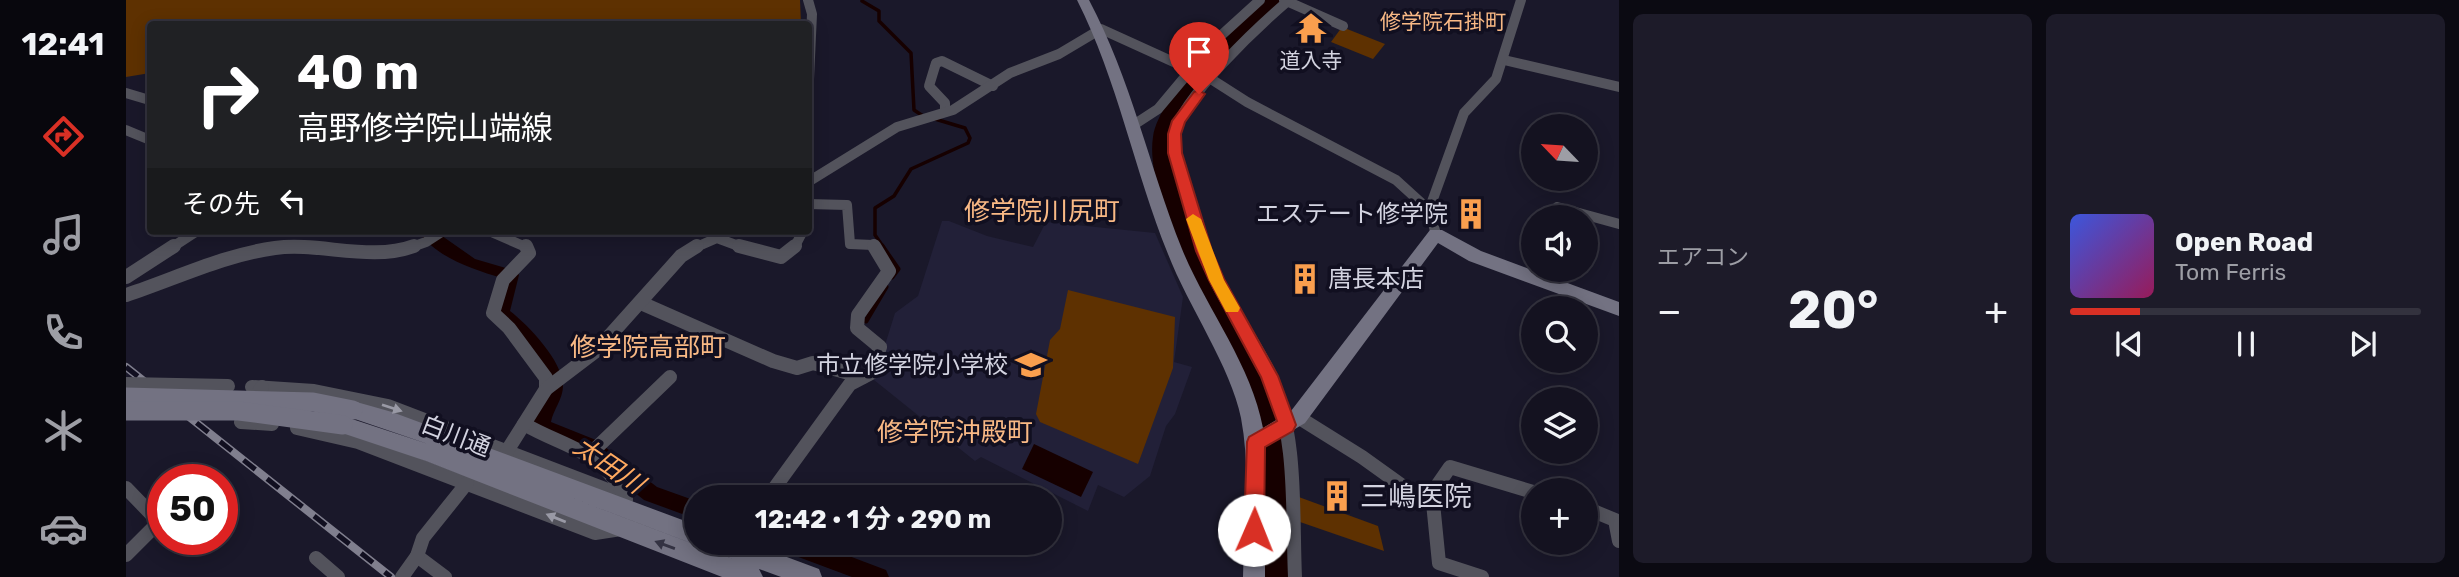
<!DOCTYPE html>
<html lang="ja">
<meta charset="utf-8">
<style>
body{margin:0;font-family:Rubik,"Noto Sans JP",sans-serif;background:#1d1b29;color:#f1f3f6;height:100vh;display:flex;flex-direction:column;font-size:26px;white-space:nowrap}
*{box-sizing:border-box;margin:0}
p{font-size:23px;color:#9d9ea5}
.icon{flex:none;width:38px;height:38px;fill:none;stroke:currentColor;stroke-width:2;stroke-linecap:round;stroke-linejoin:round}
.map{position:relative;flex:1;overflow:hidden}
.side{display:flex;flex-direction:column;gap:14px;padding:14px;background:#0b0a12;width:840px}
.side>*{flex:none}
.hud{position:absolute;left:21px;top:21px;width:665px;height:214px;border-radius:7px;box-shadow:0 4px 18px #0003,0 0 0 2px #33323e;background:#202124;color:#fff;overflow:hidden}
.needle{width:46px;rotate:295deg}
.tools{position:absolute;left:1395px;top:114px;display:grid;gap:14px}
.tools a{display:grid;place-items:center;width:77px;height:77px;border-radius:50%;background:#141220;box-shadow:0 4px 18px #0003,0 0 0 2px #33323e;font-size:35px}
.speed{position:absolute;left:21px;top:464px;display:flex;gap:14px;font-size:35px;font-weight:700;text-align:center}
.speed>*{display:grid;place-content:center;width:91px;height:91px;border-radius:50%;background:#141220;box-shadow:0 4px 18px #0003,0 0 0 2px #33323e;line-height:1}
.speed .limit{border:10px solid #d22;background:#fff;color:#111}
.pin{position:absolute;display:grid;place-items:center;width:60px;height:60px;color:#fff;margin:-72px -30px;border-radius:50% 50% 50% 0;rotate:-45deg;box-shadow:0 0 7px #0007}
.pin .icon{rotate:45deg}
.me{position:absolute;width:77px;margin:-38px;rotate:1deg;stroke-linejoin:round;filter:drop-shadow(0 0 5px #0008)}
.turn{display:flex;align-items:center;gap:24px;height:147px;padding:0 35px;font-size:32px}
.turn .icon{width:91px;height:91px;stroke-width:2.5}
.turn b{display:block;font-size:49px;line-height:60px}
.then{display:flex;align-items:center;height:66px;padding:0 35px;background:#0003;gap:14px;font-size:26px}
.big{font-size:52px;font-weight:700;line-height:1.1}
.side .card{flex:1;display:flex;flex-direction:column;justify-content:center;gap:10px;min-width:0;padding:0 24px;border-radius:10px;background:#1d1b29}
.song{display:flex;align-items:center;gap:21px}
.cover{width:84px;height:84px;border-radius:10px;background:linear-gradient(135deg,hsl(230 70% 55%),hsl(330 70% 35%))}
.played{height:7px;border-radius:4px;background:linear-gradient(90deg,#d93025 20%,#33323e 20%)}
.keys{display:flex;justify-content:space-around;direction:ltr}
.heat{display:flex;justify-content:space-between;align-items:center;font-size:38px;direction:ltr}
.side .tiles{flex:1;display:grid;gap:14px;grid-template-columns:repeat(2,1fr)}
.trip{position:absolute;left:558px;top:485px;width:378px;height:70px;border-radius:35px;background:#141220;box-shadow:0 4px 18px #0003,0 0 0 2px #33323e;font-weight:700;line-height:70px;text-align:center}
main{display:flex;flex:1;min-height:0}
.tabs{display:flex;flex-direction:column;width:126px;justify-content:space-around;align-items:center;background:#08070d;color:#9d9ea5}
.tabs .icon{width:49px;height:49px}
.tabs .active{color:#d93025}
.tabs b{font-size:32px;color:#f1f3f6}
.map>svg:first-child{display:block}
.built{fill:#222038}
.green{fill:#5e3101}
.water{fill:#160000}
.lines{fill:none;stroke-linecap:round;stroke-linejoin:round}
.stream-far1{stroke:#160000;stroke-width:3.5}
.stream{stroke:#160000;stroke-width:5}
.canal{fill:#160000;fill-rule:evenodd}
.river{fill:#160000;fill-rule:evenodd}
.street-far1{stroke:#53535c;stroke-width:10}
.street{stroke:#53535c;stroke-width:14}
.secondary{fill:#737282;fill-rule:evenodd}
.rail-casing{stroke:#807f8e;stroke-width:8}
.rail{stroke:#110f20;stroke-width:5;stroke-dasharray:15;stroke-linecap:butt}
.street-bridge{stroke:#53535c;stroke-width:14}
.secondary-bridge{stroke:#737282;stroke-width:19}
.oneway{fill:#9999a5}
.oneway2{fill:#333242}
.route{fill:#d93025;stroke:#8d1f18;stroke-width:2}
.slow{fill:#f59e0b}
.labels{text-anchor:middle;stroke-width:7;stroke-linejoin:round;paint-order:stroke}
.far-neighbourhood-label{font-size:21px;fill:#f9b985;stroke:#110f20}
.far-poi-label{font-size:21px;fill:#d3d3e0;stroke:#110f20}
.poi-label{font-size:24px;fill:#d3d3e0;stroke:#110f20;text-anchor:end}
.street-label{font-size:24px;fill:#d3d3e0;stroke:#110f20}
.neighbourhood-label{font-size:26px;fill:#f9b985;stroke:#110f20}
.water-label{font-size:26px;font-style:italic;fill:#fea960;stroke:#110f20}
.near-poi-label{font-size:28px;fill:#d3d3e0;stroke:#110f20;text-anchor:start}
</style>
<main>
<nav class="tabs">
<b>12:41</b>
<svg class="icon active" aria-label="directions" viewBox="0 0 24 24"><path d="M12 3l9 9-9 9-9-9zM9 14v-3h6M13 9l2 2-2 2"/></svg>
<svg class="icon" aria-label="music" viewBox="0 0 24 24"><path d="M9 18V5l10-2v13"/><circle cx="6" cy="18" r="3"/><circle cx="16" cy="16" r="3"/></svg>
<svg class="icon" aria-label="phone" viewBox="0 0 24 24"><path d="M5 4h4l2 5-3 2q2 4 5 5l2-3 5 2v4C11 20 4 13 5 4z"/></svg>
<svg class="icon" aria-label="climate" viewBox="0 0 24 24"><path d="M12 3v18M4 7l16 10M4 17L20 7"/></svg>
<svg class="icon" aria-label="car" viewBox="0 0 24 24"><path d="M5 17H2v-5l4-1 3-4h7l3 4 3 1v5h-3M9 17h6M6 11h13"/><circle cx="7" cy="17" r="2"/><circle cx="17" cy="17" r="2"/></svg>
</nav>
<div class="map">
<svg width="1493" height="577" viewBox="0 0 1493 577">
<rect width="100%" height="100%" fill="#1a182a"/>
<polygon class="built" points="816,221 823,221 861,236 907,247 920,222 1029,233 1057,297 1048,362 1066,367 1049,414 1040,426 1024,476 998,497 972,485 962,511 855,457 849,461 748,380 769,313 792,296"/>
<g class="green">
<polygon points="0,0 674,0 675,24 24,24 24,73 0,77"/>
<polygon points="1216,27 1259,44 1247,59 1205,42"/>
<polygon points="942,290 1049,317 1047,368 1012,464 914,422 910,414 924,340 934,329"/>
<polygon points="1170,496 1252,526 1258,551 1174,522"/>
</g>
<polygon class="water" points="908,444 967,472 955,497 896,469"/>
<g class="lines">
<g class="stream-far1">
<polyline points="736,1 753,11 753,21 785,53 788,110 797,116"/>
<polyline points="758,248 749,235 749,208 768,196 785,169 842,143 844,138 839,128 809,119"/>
</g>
<g class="stream">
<polyline points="756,246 772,269 766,277"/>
<polyline points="740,321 760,287"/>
</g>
<g class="canal">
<path d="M292 231H309L349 259 390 271 393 275 384 311C402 325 437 361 437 386 437 399 427 410 425 422L470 440 531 487 570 501V519L518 500 458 452 410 433C401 414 423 398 418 379 412 350 380 335 367 313L376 278C346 269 311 258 292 231Z"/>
<polygon points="648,542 686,542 760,570 763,577 726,577 651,549"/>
</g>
<path class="river" d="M1139 0H1160C1152 11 1139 19 1129 29 1102 54 1066 87 1053 123 1043 152 1054 184 1064 211 1075 242 1088 274 1104 303 1120 333 1140 361 1151 393 1170 452 1163 516 1168 577H1134C1131 516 1140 452 1122 393 1112 361 1091 333 1077 303 1057 263 1020 181 1027 137 1034 93 1105 28 1139 0Z"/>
<g class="street-far1">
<polyline points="682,0 686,14 682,101"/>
<polyline points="1158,0 1217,26"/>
<polyline points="1378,60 1493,87"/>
<polyline points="0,93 20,99"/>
<polyline points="819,112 819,103 803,86 810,63 816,61 867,86"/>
<polyline points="1009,124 1032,109 1089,41 1134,0"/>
<polyline points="0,130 24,140"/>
<polyline points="682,182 771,127 827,110 884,73 933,54 975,29 1085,79 1121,102 1270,180 1303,210 1310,234"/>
<polyline points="682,204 721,205 724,244 747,245 749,248"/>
<polyline points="1431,207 1493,224"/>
<polyline points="1303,210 1338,113 1370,79 1395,0"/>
<polyline points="363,231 402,248"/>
<polyline points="45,248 71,231"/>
<polyline points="152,248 209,248"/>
<polyline points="283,248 300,242 317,231"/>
<polyline points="568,248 591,238 618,248"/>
<polyline points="668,248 677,231"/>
<path d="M1077 248C1070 224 1043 155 1048 134 1056 97 1134 25 1163 0"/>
</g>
<g class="street">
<polyline points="400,246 403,253 377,280 367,313 383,328 420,378 420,389"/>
<polyline points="613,246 655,257 669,246"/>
<path d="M1077 246C1090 292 1123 332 1144 375 1172 436 1166 511 1169 577"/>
<polyline points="0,277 48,246"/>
<path d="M0 295C49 279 97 255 149 248 194 242 245 262 288 246"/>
<polyline points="515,303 647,361 671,368 687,363 737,377"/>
<polyline points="126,387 188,391 262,406 500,497"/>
<polyline points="136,387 115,422 146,424"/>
<polyline points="1172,417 1236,457 1289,495 1305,501"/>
<path d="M398 424C439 448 480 451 500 500"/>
<polyline points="171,428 232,442 469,533 495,529"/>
<polyline points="381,451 420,389 470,351 555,256 571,246"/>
<polyline points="464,454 544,377"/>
<polyline points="0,488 33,522 0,555"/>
<polyline points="642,497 724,384 745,373 754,347 731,328 732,315 763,271 748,246"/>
<polyline points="1460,508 1489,520 1493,541"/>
<polyline points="291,556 319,577"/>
<polyline points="190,558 212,577"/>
<polyline points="276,577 291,556 297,538 341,483"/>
<polyline points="1356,577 1313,563 1306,493 1324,467 1407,492"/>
</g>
<g class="secondary">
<path d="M951 0H963C1005 79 1023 166 1056 249 1080 308 1125 364 1137 428L1165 411 1304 230H1316L1355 251 1493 302V316L1343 261 1312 243 1179 423 1139 447V577H1117C1118 524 1125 471 1115 418 1105 367 1062 306 1042 254 1008 170 992 81 951 0Z"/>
<polygon points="227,401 266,412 570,525 570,542 577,542 570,545 320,450 607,559 582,549 579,542 621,542 693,569 696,577 655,577 633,569 637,577 596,577 300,461 210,431 207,425 210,419 217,416 302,444 220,416 217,410 220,404"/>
</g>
<defs>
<g id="rail">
<polyline points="0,367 265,577"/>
<polyline points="0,382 41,412"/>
</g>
</defs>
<use href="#rail" class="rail-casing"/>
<use href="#rail" class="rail"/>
<polyline class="street-bridge" points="0,384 102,386"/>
<g class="secondary-bridge">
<polyline points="0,397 187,402 227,410"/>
<polyline points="0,411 113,411 217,425"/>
</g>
</g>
<defs><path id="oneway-solid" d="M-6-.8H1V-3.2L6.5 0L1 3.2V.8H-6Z" transform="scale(1.75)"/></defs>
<g class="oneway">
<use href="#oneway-solid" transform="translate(266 408) rotate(18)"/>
<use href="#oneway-solid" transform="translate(430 518) rotate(-158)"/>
</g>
<use class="oneway2" href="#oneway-solid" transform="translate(539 545) rotate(-160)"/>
<polygon class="route" points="1073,90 1079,94 1059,122 1055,134 1056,153 1086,251 1098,279 1152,376 1170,425 1167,431 1139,447 1138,530 1135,537 1128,540 1121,537 1118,530 1121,442 1123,437 1151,421 1135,377 1083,280 1070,251 1042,153 1042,134 1046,121 1068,92"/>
<polygon class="slow" points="1067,214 1075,219 1098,280 1114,308 1112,312 1100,312 1083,280 1060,219"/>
<defs>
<symbol id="temple-bare" viewBox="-9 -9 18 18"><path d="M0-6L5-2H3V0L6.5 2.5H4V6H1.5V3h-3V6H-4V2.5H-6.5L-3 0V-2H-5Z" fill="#fa9f4e" stroke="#110f20" stroke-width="2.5" paint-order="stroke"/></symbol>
<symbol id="building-bare" viewBox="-9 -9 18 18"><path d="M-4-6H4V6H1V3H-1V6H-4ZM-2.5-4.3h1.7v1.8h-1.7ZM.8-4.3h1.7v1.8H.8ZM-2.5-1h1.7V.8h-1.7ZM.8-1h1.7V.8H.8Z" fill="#fa9f4e" stroke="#110f20" stroke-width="2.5" paint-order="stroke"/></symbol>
<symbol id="school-bare" viewBox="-9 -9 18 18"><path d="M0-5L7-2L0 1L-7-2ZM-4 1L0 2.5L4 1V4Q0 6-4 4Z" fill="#fa9f4e" stroke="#110f20" stroke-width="2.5" paint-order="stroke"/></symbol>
</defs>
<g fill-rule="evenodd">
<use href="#temple-bare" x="1163" y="6" width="44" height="44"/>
<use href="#building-bare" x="1323" y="192" width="44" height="44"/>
<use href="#building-bare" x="1157" y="257" width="44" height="44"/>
<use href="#school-bare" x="883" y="343" width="44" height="44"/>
<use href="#building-bare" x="1189" y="474" width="44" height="44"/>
</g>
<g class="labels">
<g class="far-neighbourhood-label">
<text x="1317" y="29">修学院石掛町</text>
</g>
<g class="far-poi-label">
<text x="1185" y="68">道入寺</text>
</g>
<g class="poi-label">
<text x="1322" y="222">エステート修学院</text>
<text x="1202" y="287" text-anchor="start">唐長本店</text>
<text x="882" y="373">市立修学院小学校</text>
</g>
<g class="street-label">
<text transform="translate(330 436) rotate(21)" y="8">白川通</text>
</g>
<g class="neighbourhood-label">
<text x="916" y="220">修学院川尻町</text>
<text x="522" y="356">修学院高部町</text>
<text x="829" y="441">修学院沖殿町</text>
</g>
<g class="water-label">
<text transform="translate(483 465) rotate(34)" y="9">太田川</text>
</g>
<g class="near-poi-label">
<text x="1234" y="506">三嶋医院</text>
</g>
</g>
</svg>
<div class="tools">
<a><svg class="needle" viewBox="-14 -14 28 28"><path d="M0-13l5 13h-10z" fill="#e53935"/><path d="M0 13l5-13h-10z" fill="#9d9ea5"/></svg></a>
<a><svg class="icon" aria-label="sound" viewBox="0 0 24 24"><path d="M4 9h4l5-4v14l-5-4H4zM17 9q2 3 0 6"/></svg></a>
<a><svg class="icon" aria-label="search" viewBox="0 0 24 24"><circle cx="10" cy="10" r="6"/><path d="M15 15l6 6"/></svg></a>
<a><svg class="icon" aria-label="layers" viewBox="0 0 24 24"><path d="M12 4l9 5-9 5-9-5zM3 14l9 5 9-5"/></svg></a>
<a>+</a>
</div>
<div class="speed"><div class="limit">50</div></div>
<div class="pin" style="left:1073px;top:94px;background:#d93025"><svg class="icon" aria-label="arrive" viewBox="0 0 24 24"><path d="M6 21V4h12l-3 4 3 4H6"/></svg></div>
<svg class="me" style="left:1128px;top:530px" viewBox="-20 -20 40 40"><circle r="19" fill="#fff"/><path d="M0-13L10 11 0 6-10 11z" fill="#d93025"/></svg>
<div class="trip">12:42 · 1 分 · 290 m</div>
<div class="hud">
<div class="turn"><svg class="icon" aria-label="right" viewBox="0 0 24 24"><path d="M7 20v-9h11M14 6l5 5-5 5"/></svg><div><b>40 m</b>高野修学院山端線</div></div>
<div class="then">その先<svg class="icon" aria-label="left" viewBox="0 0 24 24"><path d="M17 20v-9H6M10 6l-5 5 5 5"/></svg></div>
</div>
</div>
<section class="side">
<div class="tiles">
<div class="card"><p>エアコン</p>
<div class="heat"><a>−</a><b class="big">20°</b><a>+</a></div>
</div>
<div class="card">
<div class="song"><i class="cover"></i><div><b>Open Road</b><p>Tom Ferris</p></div></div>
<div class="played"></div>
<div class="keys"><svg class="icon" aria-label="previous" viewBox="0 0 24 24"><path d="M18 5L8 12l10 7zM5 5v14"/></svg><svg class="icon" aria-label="pause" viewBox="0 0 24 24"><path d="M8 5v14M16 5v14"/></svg><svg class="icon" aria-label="next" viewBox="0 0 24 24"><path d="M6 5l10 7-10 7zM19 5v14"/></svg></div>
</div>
</div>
</section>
</main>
